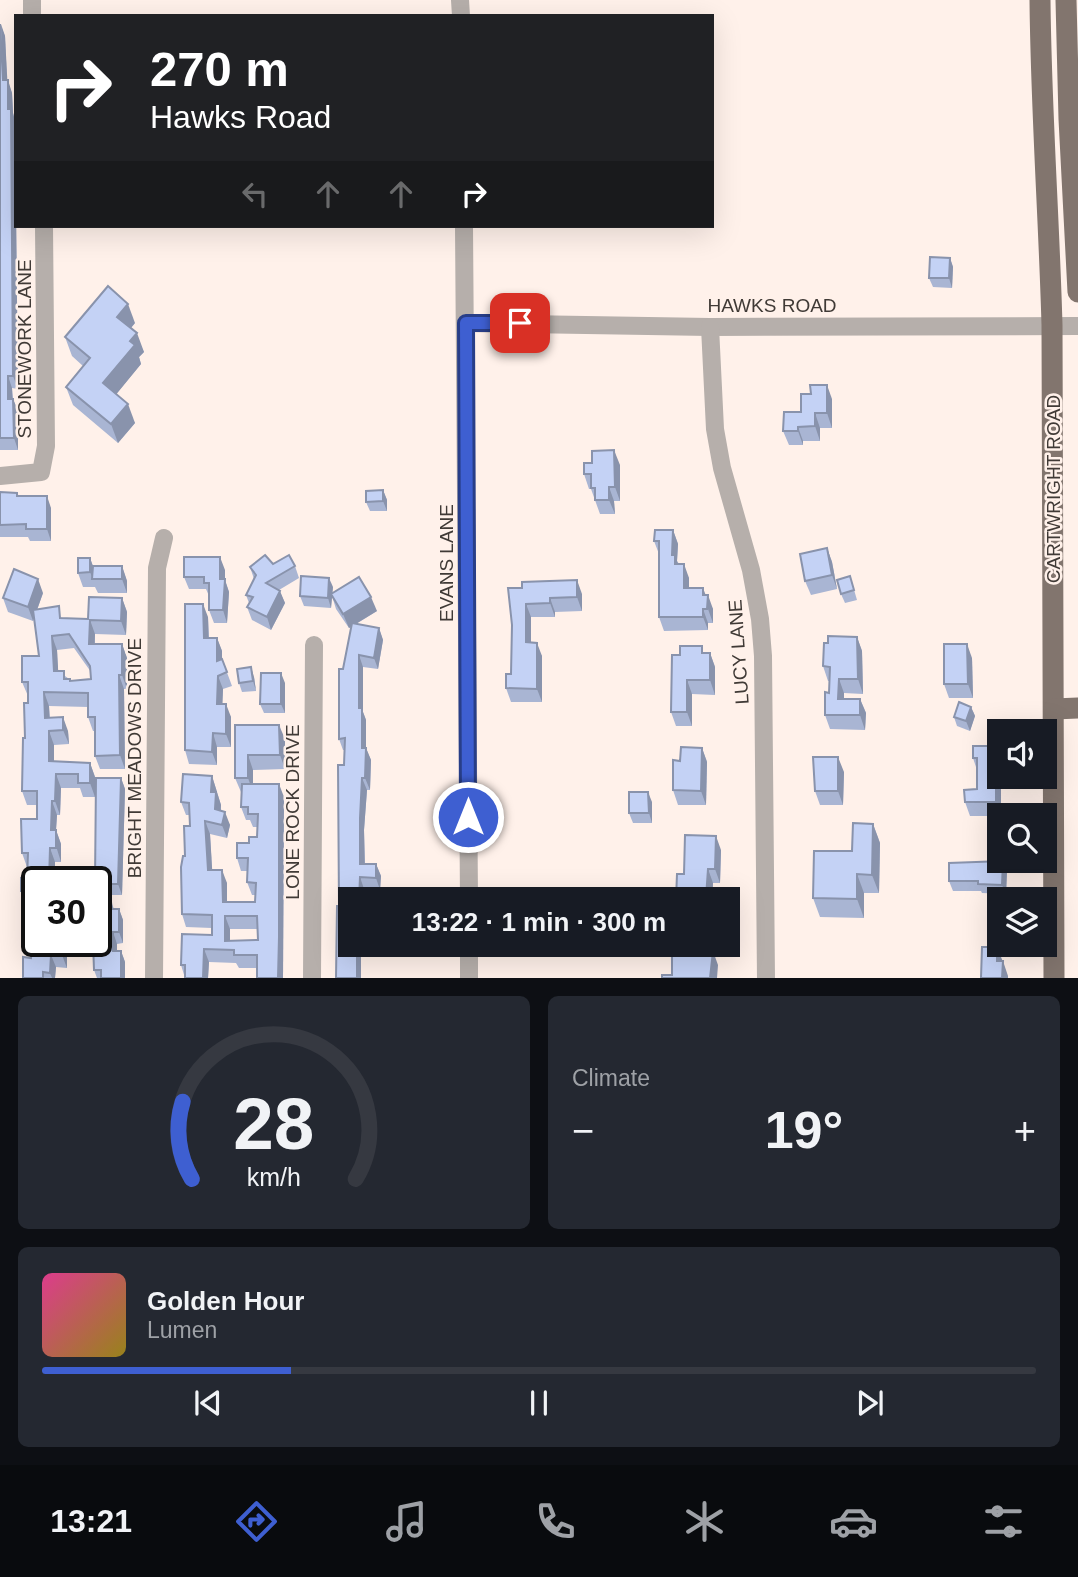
<!DOCTYPE html>
<meta charset="utf-8">
<style>
body{margin:0;font-family:Helvetica,sans-serif;background:#242831;color:#f1f3f6;height:100vh;display:flex;flex-direction:column;font-size:26px;white-space:nowrap}
*{box-sizing:border-box;margin:0}
p{font-size:23px;color:#9ea1a6}
.icon{flex:none;width:38px;height:38px;fill:none;stroke:currentColor;stroke-width:2;stroke-linecap:round;stroke-linejoin:round}
.map{position:relative;height:978px;overflow:hidden}
.panel{display:flex;flex-direction:column;gap:18px;padding:18px;background:#0d0f14;flex:1}
.panel>*{flex:none}
.top-card{position:absolute;left:14px;top:14px;width:700px;height:214px;border-radius:0px;box-shadow:0 7px 28px #0002;background:#202124;color:#fff;overflow:hidden}
.tools{position:absolute;left:987px;top:719px;display:grid;gap:14px}
.tools a{display:grid;place-items:center;width:70px;height:70px;border-radius:0px;background:#171b24;box-shadow:0 7px 28px #0002;font-size:35px}
.speed{position:absolute;left:21px;top:866px;display:flex;gap:14px;font-size:35px;font-weight:700;text-align:center}
.speed>*{display:grid;place-content:center;width:91px;height:91px;border-radius:50%;background:#171b24;box-shadow:0 7px 28px #0002;line-height:1}
.speed .limit{border:4px solid #111;border-radius:10px;background:#fff;color:#111}
.pin{position:absolute;display:grid;place-items:center;width:60px;height:60px;color:#fff;margin:-30px;border-radius:14px;box-shadow:0 4px 10px #0006}
.me{position:absolute;width:77px;margin:-38px;rotate:0deg;stroke-linejoin:round;filter:drop-shadow(0 0 5px #0008)}
.turn{display:flex;align-items:center;gap:24px;height:147px;padding:0 21px;font-size:32px}
.turn .icon{width:91px;height:91px;stroke-width:2.5}
.turn b{display:block;font-size:49px;line-height:60px}
.lanes{display:flex;align-items:center;height:66px;padding:0 21px;background:#0003;justify-content:center;gap:35px;direction:ltr}
.lanes .off{opacity:.35}
.big{font-size:52px;font-weight:600;line-height:1.1}
.panel .tile{flex:1;display:flex;flex-direction:column;justify-content:center;gap:10px;min-width:0;padding:0 24px;border-radius:10px;background:#242831}
.panel .dial{align-items:center;gap:0}
.dial svg{height:182px;overflow:visible;fill:none;stroke:#363941;stroke-width:7;stroke-linecap:round;text-anchor:middle}
.dial text{fill:#f1f3f6;stroke:none}
.song{display:flex;align-items:center;gap:21px}
.cover{width:84px;height:84px;border-radius:10px;background:linear-gradient(135deg,hsl(330 70% 55%),hsl(50 70% 35%))}
.played{height:7px;border-radius:4px;background:linear-gradient(90deg,#3e5fd1 25%,#363941 25%)}
.keys{display:flex;justify-content:space-around;direction:ltr}
.heat{display:flex;justify-content:space-between;align-items:center;font-size:38px;direction:ltr}
.panel .tiles{flex:1;display:grid;gap:18px;grid-template-columns:1fr 1fr}
.tile:last-child{grid-column:span 2}
.trip{position:absolute;left:338px;top:887px;width:402px;height:70px;border-radius:0px;background:#171b24;box-shadow:0 7px 28px #0002;font-weight:600;line-height:70px;text-align:center}
.tabs{display:flex;height:112px;justify-content:space-around;align-items:center;background:#090b0e;color:#9ea1a6}
.tabs .icon{width:49px;height:49px}
.tabs .active{color:#3e5fd1}
.tabs b{font-size:32px;color:#f1f3f6}
.map>svg:first-child{display:block}
.lines{fill:none;stroke-linecap:round;stroke-linejoin:round}
.minor{stroke:#b6afab;stroke-width:18}
.major{stroke:#82756e;stroke-width:21}
.wall{fill:#a9b5d3;fill-rule:evenodd}
.shaded-wall{fill:#8993ac}
.building{fill:#c4d2f5;stroke:#8993ac;stroke-width:2;fill-rule:evenodd}
.route-casing{stroke:#283e88;stroke-width:18}
.route{stroke:#3e5fd1;stroke-width:12}
.labels{text-anchor:middle;stroke-width:5;stroke-linejoin:round;paint-order:stroke}
.street-label{font-size:19px;fill:#403a36;stroke:#fff1ea}
</style>
<div class="map">
<svg width="1078" height="979" viewBox="0 0 1078 979">
<rect width="100%" height="100%" fill="#fff1ea"/>
<g class="lines">
<g class="minor">
<polyline points="32,0 32,16"/>
<polyline points="460,0 461,16"/>
<polyline points="464,226 469,900"/>
<polyline points="466,323 710,327 1078,326"/>
<polyline points="710,327 715,429 722,468 751,570 760,619 763,656 766,979"/>
<polyline points="0,476 41,472 46,446 44,226"/>
<polyline points="469,945 469,979"/>
<polyline points="154,979 157,568 164,538"/>
<polyline points="312,979 314,645"/>
</g>
<g class="major">
<path d="M1040 0C1041 109 1049 217 1052 325L1054 979"/>
<polyline points="1066,0 1069,119 1078,292"/>
<polyline points="1054,709 1078,708"/>
</g>
</g>
<g class="wall">
<polygon points="0,24 5,36 7,80 12,93 13,113 15,121 18,389 12,388 13,399 18,411 18,450 0,450"/>
<polygon points="950,258 953,267 952,288 933,287 929,278"/>
<polygon points="135,323 131,328 144,352 139,357 141,364 116,394 135,423 118,443 73,405 66,387 83,366 72,356 65,337"/>
<polygon points="832,399 832,428 820,428 820,441 803,441 803,445 789,445 783,431"/>
<polygon points="620,465 620,501 614,501 615,514 600,514 591,489 589,489 584,474"/>
<polygon points="383,490 387,500 387,511 370,511 366,502"/>
<polygon points="0,492 17,493 19,496 51,508 51,541 30,541 28,537 0,537"/>
<polygon points="673,530 678,544 677,561 689,578 689,588 705,595 713,609 713,623 708,623 708,630 664,631 659,617 659,554 654,541"/>
<polygon points="827,548 832,562 837,589 811,595 805,581"/>
<polygon points="90,558 93,566 122,566 127,581 127,593 98,593 95,587 83,587 78,573"/>
<polygon points="273,564 295,566 299,578 279,590 285,603 271,630 252,620 247,607 249,603 246,595 254,579 250,567"/>
<polygon points="225,570 225,580 229,592 227,623 214,623 209,610 209,596 206,589 189,589 184,577"/>
<polygon points="850,576 857,600 845,603 841,594"/>
<polygon points="333,587 332,594 377,611 356,624 379,628 383,640 378,669 363,667 363,712 366,720 366,748 371,760 370,790 367,790 364,830 365,864 376,864 381,876 380,890 364,889 364,900 350,900 350,945 373,945 373,947 361,947 361,978 336,978 345,750 343,750 339,739 343,669 351,627 349,628 336,609 332,596 331,608 304,606 300,596"/>
<polygon points="508,588 582,594 582,611 555,612 555,617 531,617 531,642 542,656 542,702 511,702 506,688 511,674 512,625"/>
<path d="M43 593 37 610 63 618 88 619 122 598 127 612 126 635 95 634V644H122L127 658V689H124L125 769H100L95 756V731H93L88 717V707L49 706 50 718 68 731 69 744 54 745V761L90 763 95 777V797H83L80 788H61L60 815H57L56 830 61 844V862H55L37 882V906L26 905 21 891 27 879V867L22 853 37 819V805H27L22 791 28 703V696L22 682 39 656 34 618 33 621 8 612 3 598ZM74 648 91 672V679L72 681 58 671 57 650Z"/>
<polygon points="208,617 209,638 217,638 222,651 222,659 232,686 223,689 222,704 231,717 231,747 217,747 217,765 189,764 185,750"/>
<polygon points="857,637 862,651 863,694 844,693 844,699 860,699 866,713 865,730 830,729 825,715 829,693 830,681 828,681 823,666 828,643"/>
<polygon points="710,653 715,667 715,695 692,694 692,726 676,726 671,712 672,655"/>
<polygon points="972,658 973,698 949,698 944,684"/>
<polygon points="254,677 256,691 242,692 239,683"/>
<polygon points="285,683 285,713 264,713 260,704"/>
<polygon points="971,707 975,716 970,731 957,726 954,717"/>
<path d="M235 725 285 739V769L253 770V784L284 797 283 978H257V968H239L236 963 209 962 208 978H185L181 965 212 935V928L186 927 182 914 185 856 190 826 189 815H186L181 802 212 776 221 805V811L230 825 227 838 210 834 212 870 227 883V902H255V895H252L247 882 248 871H241L237 858 249 843 257 837 258 827H253L250 820H246L241 807 242 792H241L235 778ZM230 929H257L258 940 230 941Z"/>
<polygon points="996,746 999,756 999,777 1001,777 1001,816 970,816 965,802 977,789 977,770 973,758"/>
<polygon points="702,748 707,762 706,805 678,805 673,790 680,761"/>
<polygon points="844,772 843,805 820,805 815,791"/>
<polygon points="121,778 125,789 122,895 99,895 96,888 96,882"/>
<polygon points="652,802 652,823 633,823 629,813"/>
<polygon points="873,824 880,843 879,893 864,893 864,918 820,917 813,898 852,851"/>
<polygon points="721,850 720,883 713,883 712,900 676,900 684,874"/>
<polygon points="1003,861 1007,871 1006,894 982,893 981,891 953,891 949,881"/>
<polygon points="111,902 114,909 119,909 123,920 123,943 117,944 117,951 121,951 125,962 125,978 97,978 94,970 99,941"/>
<polygon points="22,911 37,942 57,942 58,944 63,944 67,957 67,968 56,967 55,978 23,978 31,958 32,949 28,949 23,937"/>
</g>
<g class="shaded-wall">
<polygon points="1,24 5,36 8,93 3,80"/>
<polygon points="8,80 12,93 13,113 15,121 18,389 13,376"/>
<polygon points="950,258 953,267 952,288 949,278"/>
<polygon points="128,304 135,323 124,336 117,317"/>
<polygon points="137,333 144,352 139,357 141,364 110,402 103,383 130,341"/>
<polygon points="8,376 12,388 13,411 8,399"/>
<polygon points="827,385 832,399 832,428 827,413"/>
<polygon points="13,399 18,411 18,450 14,438"/>
<polygon points="128,404 135,423 118,443 111,424"/>
<polygon points="815,413 820,428 820,441 815,426"/>
<polygon points="798,427 803,441 803,445 798,431"/>
<polygon points="614,450 620,465 620,501 615,487"/>
<polygon points="609,487 614,501 615,514 609,500"/>
<polygon points="383,490 387,500 387,511 383,501"/>
<polygon points="47,496 51,508 51,541 47,529"/>
<polygon points="673,530 678,544 677,561 680,569 680,578 672,555"/>
<polygon points="827,548 832,562 837,589 832,575"/>
<polygon points="220,557 225,570 225,580 229,592 227,623 223,610 220,579"/>
<polygon points="90,558 95,572 93,579 90,572"/>
<polygon points="684,564 689,578 689,601 684,588"/>
<polygon points="122,566 127,581 127,593 122,579"/>
<polygon points="329,578 333,587 331,608 328,598"/>
<polygon points="38,579 43,593 33,621 28,607"/>
<polygon points="577,580 582,594 582,611 577,597"/>
<polygon points="703,588 708,601 708,595 713,609 713,623 703,595"/>
<polygon points="280,591 285,603 271,630 267,617"/>
<polygon points="371,597 377,611 349,628 343,614"/>
<polygon points="122,598 127,612 126,635 121,621"/>
<polygon points="550,598 555,612 555,617 550,603"/>
<polygon points="203,604 208,617 209,651 204,638"/>
<polygon points="526,604 531,617 531,656 526,642"/>
<polygon points="703,609 708,623 708,630 703,617"/>
<polygon points="90,620 95,634 94,658 89,644"/>
<polygon points="379,628 383,640 378,669 374,658"/>
<polygon points="52,636 57,650 59,685 54,671"/>
<polygon points="857,637 862,651 863,694 858,679"/>
<polygon points="217,638 222,651 222,674 217,661"/>
<polygon points="537,643 542,656 542,702 537,689"/>
<polygon points="122,644 127,658 127,689 122,675"/>
<polygon points="967,644 972,658 973,698 968,684"/>
<polygon points="710,653 715,667 715,695 710,680"/>
<polygon points="359,655 363,667 363,712 366,720 366,754 366,748 371,760 370,790 365,778 359,708"/>
<polygon points="251,667 254,677 256,691 253,681"/>
<polygon points="281,673 285,683 285,713 281,704"/>
<polygon points="119,675 124,689 125,769 120,755"/>
<polygon points="218,676 223,689 222,717 217,704"/>
<polygon points="839,679 844,693 844,713 838,699"/>
<polygon points="687,680 692,694 692,726 687,712"/>
<polygon points="44,692 49,706 50,732 45,718"/>
<polygon points="860,699 866,713 865,730 860,715"/>
<polygon points="226,704 231,717 231,747 226,734"/>
<polygon points="971,707 975,716 970,731 966,721"/>
<polygon points="63,717 68,731 69,744 63,730"/>
<polygon points="279,725 285,739 285,769 280,755"/>
<polygon points="49,731 54,745 54,775 49,761"/>
<polygon points="213,733 217,747 217,765 212,752"/>
<polygon points="996,746 999,756 999,777 1001,777 1001,816 996,802"/>
<polygon points="702,748 707,762 706,805 701,791"/>
<polygon points="248,755 253,770 253,792 248,778"/>
<polygon points="838,757 844,772 843,805 838,791"/>
<polygon points="90,763 95,777 95,797 90,783"/>
<polygon points="56,774 61,788 60,815 55,801"/>
<polygon points="212,776 221,805 220,822 215,809 211,792"/>
<polygon points="121,778 125,789 122,895 118,884"/>
<polygon points="362,778 367,790 364,830 365,875 360,864 360,818"/>
<polygon points="279,784 284,797 283,978 278,978"/>
<polygon points="648,792 652,802 652,823 649,813"/>
<polygon points="52,801 57,815 56,830 61,844 61,862 51,830"/>
<polygon points="225,812 230,825 227,838 222,825"/>
<polygon points="205,821 210,834 213,883 208,870"/>
<polygon points="873,824 880,843 879,893 872,875"/>
<polygon points="716,836 721,850 720,883 715,869"/>
<polygon points="50,848 55,862 55,882 49,882"/>
<polygon points="1003,861 1007,871 1006,894 1002,885"/>
<polygon points="376,864 381,876 380,890 376,878"/>
<polygon points="708,869 713,883 712,900 706,900 706,898"/>
<polygon points="222,870 227,883 227,915 223,902"/>
<polygon points="857,874 864,893 864,918 857,899"/>
<polygon points="360,877 364,889 364,900 359,900"/>
<polygon points="119,909 123,920 123,943 119,932"/>
<polygon points="225,916 230,929 230,950 225,941"/>
<polygon points="113,932 117,944 117,962 113,951"/>
<polygon points="63,944 67,957 67,968 62,955"/>
<polygon points="357,945 360,945 361,947 361,978 357,978"/>
<polygon points="707,945 708,945 712,956 713,951 718,965 717,978 710,978"/>
<polygon points="997,947 1003,962 997,961"/>
<polygon points="204,949 209,962 208,978 203,978"/>
<polygon points="121,951 125,962 125,978 121,978"/>
<polygon points="51,955 56,967 55,978 52,978 50,973"/>
<polygon points="1003,961 1008,976 1008,978 1002,978"/>
</g>
<g class="building">
<polygon points="0,24 3,80 8,80 8,109 11,109 13,376 8,376 8,399 13,399 14,438 0,438"/>
<polygon points="930,257 950,258 949,278 929,278"/>
<polygon points="108,286 128,304 117,317 137,333 130,341 135,345 103,383 128,404 111,424 66,387 90,358 65,337"/>
<polygon points="810,385 827,385 827,413 815,413 815,426 798,427 798,431 783,431 784,412 801,412 801,394 811,394"/>
<polygon points="614,450 615,487 609,487 609,500 595,500 595,488 591,488 591,474 584,474 584,463 592,463 592,451"/>
<polygon points="383,490 383,501 366,502 366,491"/>
<polygon points="0,492 17,493 17,496 47,496 47,529 26,529 26,524 0,525"/>
<polygon points="655,530 673,530 672,555 675,555 675,564 684,564 684,588 703,588 703,595 708,595 707,609 703,609 703,617 659,617 659,541 654,541"/>
<polygon points="827,548 832,575 805,581 800,554"/>
<polygon points="265,555 273,564 289,555 295,566 266,583 280,591 267,617 247,607 253,597 246,595 256,575 250,567"/>
<polygon points="184,557 220,557 220,579 225,579 223,610 209,610 209,583 204,583 204,577 184,577"/>
<polygon points="78,558 90,558 90,572 78,573"/>
<polygon points="93,566 122,566 122,579 92,579"/>
<polygon points="14,569 38,579 28,607 3,598"/>
<polygon points="301,576 329,578 328,598 300,596"/>
<polygon points="850,576 854,590 841,594 837,580"/>
<polygon points="359,577 371,597 343,614 331,594"/>
<polygon points="577,580 577,597 550,598 550,603 526,604 526,642 537,643 537,689 506,688 506,674 511,674 512,625 508,588 522,588 522,582"/>
<path d="M89 597 122 598 121 621 90 620 89 644H122V675H119L120 755 95 756V717H88V693L44 692 45 718 63 717V730L49 731V761L90 763V783H78V774H56L55 801H52L51 830H56V848H50L49 882H37V892L21 891V878L27 879 28 853H22L21 819H37V791H22L23 738H25L24 703H28V682H22V656H39L33 610 59 606 60 618 88 619ZM69 634 90 666 91 679 70 681V679H64V671H54L52 636Z"/>
<polygon points="185,604 203,604 204,638 217,638 217,661 222,659 227,672 218,676 217,704 226,704 226,734 213,733 212,752 185,750"/>
<polygon points="352,623 379,628 374,658 359,655 359,708 362,708 362,748 366,748 365,778 362,778 360,818 360,864 376,864 376,878 360,877 359,900 350,900 350,945 357,945 357,978 336,978 337,906 339,906 338,765 344,765 345,738 339,739 339,669 343,669"/>
<polygon points="828,636 857,637 858,679 839,679 838,699 860,699 860,715 825,715 825,692 829,693 830,667 823,666 824,643 828,643"/>
<polygon points="944,644 967,644 968,684 944,684"/>
<polygon points="680,646 702,646 702,653 710,653 710,680 687,680 687,712 671,712 672,655 680,655"/>
<polygon points="251,667 253,681 239,683 237,669"/>
<polygon points="261,673 281,673 281,704 260,704"/>
<polygon points="959,702 971,707 966,721 954,717"/>
<polygon points="235,725 279,725 280,755 248,755 248,778 235,778"/>
<polygon points="973,746 996,746 996,802 965,802 964,790 977,789 977,758 973,758"/>
<polygon points="681,747 702,748 701,791 673,790 673,760 680,761"/>
<polygon points="813,757 838,757 838,791 815,791"/>
<path d="M183 774 212 776 211 792H216L215 809 225 812 222 825 205 821 208 870H222L223 902H255L256 883 247 882 248 858H237V843H249V837H257L258 814H248V807H241L242 784H279V937L278 978H257V955H234V950L204 949 203 978H185V965H181L182 934 212 935V915L182 914 181 867 183 856H185L184 826H190L189 803 181 802ZM225 916H257L258 940 225 941Z"/>
<polygon points="96,778 121,778 118,884 96,884 96,882 95,882"/>
<polygon points="629,792 648,792 649,813 629,813"/>
<polygon points="853,823 873,824 872,875 857,874 857,899 813,898 814,851 852,851"/>
<polygon points="685,835 716,836 715,869 708,869 706,898 676,900 677,874 684,874"/>
<polygon points="1003,861 1002,885 978,884 978,881 949,881 949,863"/>
<polygon points="99,902 111,902 112,909 119,909 119,932 113,932 113,951 121,951 121,978 101,978 101,970 94,970 93,942 99,941"/>
<polygon points="22,911 37,911 37,942 53,942 53,944 63,944 62,955 51,955 50,973 43,972 43,978 23,978 23,957 31,958 32,937 23,937"/>
<polygon points="678,945 707,945 707,951 713,951 710,978 662,978 662,975 672,975 672,951 678,951"/>
<polygon points="982,947 997,947 997,961 1003,961 1002,978 981,978"/>
</g>
<g class="lines">
<defs>
<polyline id="route" points="468,817 466,323 520,323"/>
</defs>
<use href="#route" class="route-casing"/>
<use href="#route" class="route"/>
</g>
<g class="labels">
<g class="street-label">
<text x="772" y="312">HAWKS ROAD</text>
<text transform="translate(24 349) rotate(-90)" y="7">STONEWORK LANE</text>
<text transform="translate(1053 489) rotate(-90)" y="7">CARTWRIGHT ROAD</text>
<text transform="translate(446 563) rotate(-90)" y="7">EVANS LANE</text>
<text transform="translate(738 652) rotate(-94)" y="7">LUCY LANE</text>
<text transform="translate(134 758) rotate(-90)" y="7">BRIGHT MEADOWS DRIVE</text>
<text transform="translate(292 812) rotate(-90)" y="7">LONE ROCK DRIVE</text>
</g>
</g>
</svg>
<div class="tools">
<a><svg class="icon" aria-label="sound" viewBox="0 0 24 24"><path d="M4 9h4l5-4v14l-5-4H4zM17 9q2 3 0 6"/></svg></a>
<a><svg class="icon" aria-label="search" viewBox="0 0 24 24"><circle cx="10" cy="10" r="6"/><path d="M15 15l6 6"/></svg></a>
<a><svg class="icon" aria-label="layers" viewBox="0 0 24 24"><path d="M12 4l9 5-9 5-9-5zM3 14l9 5 9-5"/></svg></a>
</div>
<div class="speed"><div class="limit">30</div></div>
<div class="pin" style="left:520px;top:323px;background:#d93025"><svg class="icon" aria-label="arrive" viewBox="0 0 24 24"><path d="M6 21V4h12l-3 4 3 4H6"/></svg></div>
<svg class="me" style="left:468px;top:817px" viewBox="-20 -20 40 40"><circle r="17" fill="#3e5fd1" stroke="#fff" stroke-width="3"/><path d="M0-11L8 9 0 5-8 9z" fill="#fff"/></svg>
<div class="trip">13:22 · 1 min · 300 m</div>
<div class="top-card">
<div class="turn"><svg class="icon" aria-label="right" viewBox="0 0 24 24"><path d="M7 20v-9h11M14 6l5 5-5 5"/></svg><div><b>270 m</b>Hawks Road</div></div>
<div class="lanes"><svg class="icon off" aria-label="left" viewBox="0 0 24 24"><path d="M17 20v-9H6M10 6l-5 5 5 5"/></svg><svg class="icon off" aria-label="ahead" viewBox="0 0 24 24"><path d="M12 20V5M6 11l6-6 6 6"/></svg><svg class="icon off" aria-label="ahead" viewBox="0 0 24 24"><path d="M12 20V5M6 11l6-6 6 6"/></svg><svg class="icon" aria-label="right" viewBox="0 0 24 24"><path d="M7 20v-9h11M14 6l5 5-5 5"/></svg></div>
</div>
</div>
<section class="panel">
<div class="tiles">
<div class="tile dial"><svg viewBox="0 0 100 80">
<path d="M14 69A42 42 0 1 1 86 69"/>
<path d="M14 69A42 42 0 0 1 10 35" stroke="#3e5fd1"/>
<text x="50" y="56" font-size="32" font-weight="700">28</text>
<text x="50" y="72" font-size="11">km/h</text>
</svg></div>
<div class="tile"><p>Climate</p>
<div class="heat"><a>−</a><b class="big">19°</b><a>+</a></div>
</div>
<div class="tile">
<div class="song"><i class="cover"></i><div><b>Golden Hour</b><p>Lumen</p></div></div>
<div class="played"></div>
<div class="keys"><svg class="icon" aria-label="previous" viewBox="0 0 24 24"><path d="M18 5L8 12l10 7zM5 5v14"/></svg><svg class="icon" aria-label="pause" viewBox="0 0 24 24"><path d="M8 5v14M16 5v14"/></svg><svg class="icon" aria-label="next" viewBox="0 0 24 24"><path d="M6 5l10 7-10 7zM19 5v14"/></svg></div>
</div>
</div>
</section>
<nav class="tabs">
<b>13:21</b>
<svg class="icon active" aria-label="directions" viewBox="0 0 24 24"><path d="M12 3l9 9-9 9-9-9zM9 14v-3h6M13 9l2 2-2 2"/></svg>
<svg class="icon" aria-label="music" viewBox="0 0 24 24"><path d="M9 18V5l10-2v13"/><circle cx="6" cy="18" r="3"/><circle cx="16" cy="16" r="3"/></svg>
<svg class="icon" aria-label="phone" viewBox="0 0 24 24"><path d="M5 4h4l2 5-3 2q2 4 5 5l2-3 5 2v4C11 20 4 13 5 4z"/></svg>
<svg class="icon" aria-label="climate" viewBox="0 0 24 24"><path d="M12 3v18M4 7l16 10M4 17L20 7"/></svg>
<svg class="icon" aria-label="car" viewBox="0 0 24 24"><path d="M5 17H2v-5l4-1 3-4h7l3 4 3 1v5h-3M9 17h6M6 11h13"/><circle cx="7" cy="17" r="2"/><circle cx="17" cy="17" r="2"/></svg>
<svg class="icon" aria-label="filters" viewBox="0 0 24 24"><path d="M4 7h16M4 17h16"/><circle cx="9" cy="7" r="2"/><circle cx="15" cy="17" r="2"/></svg>
</nav>
